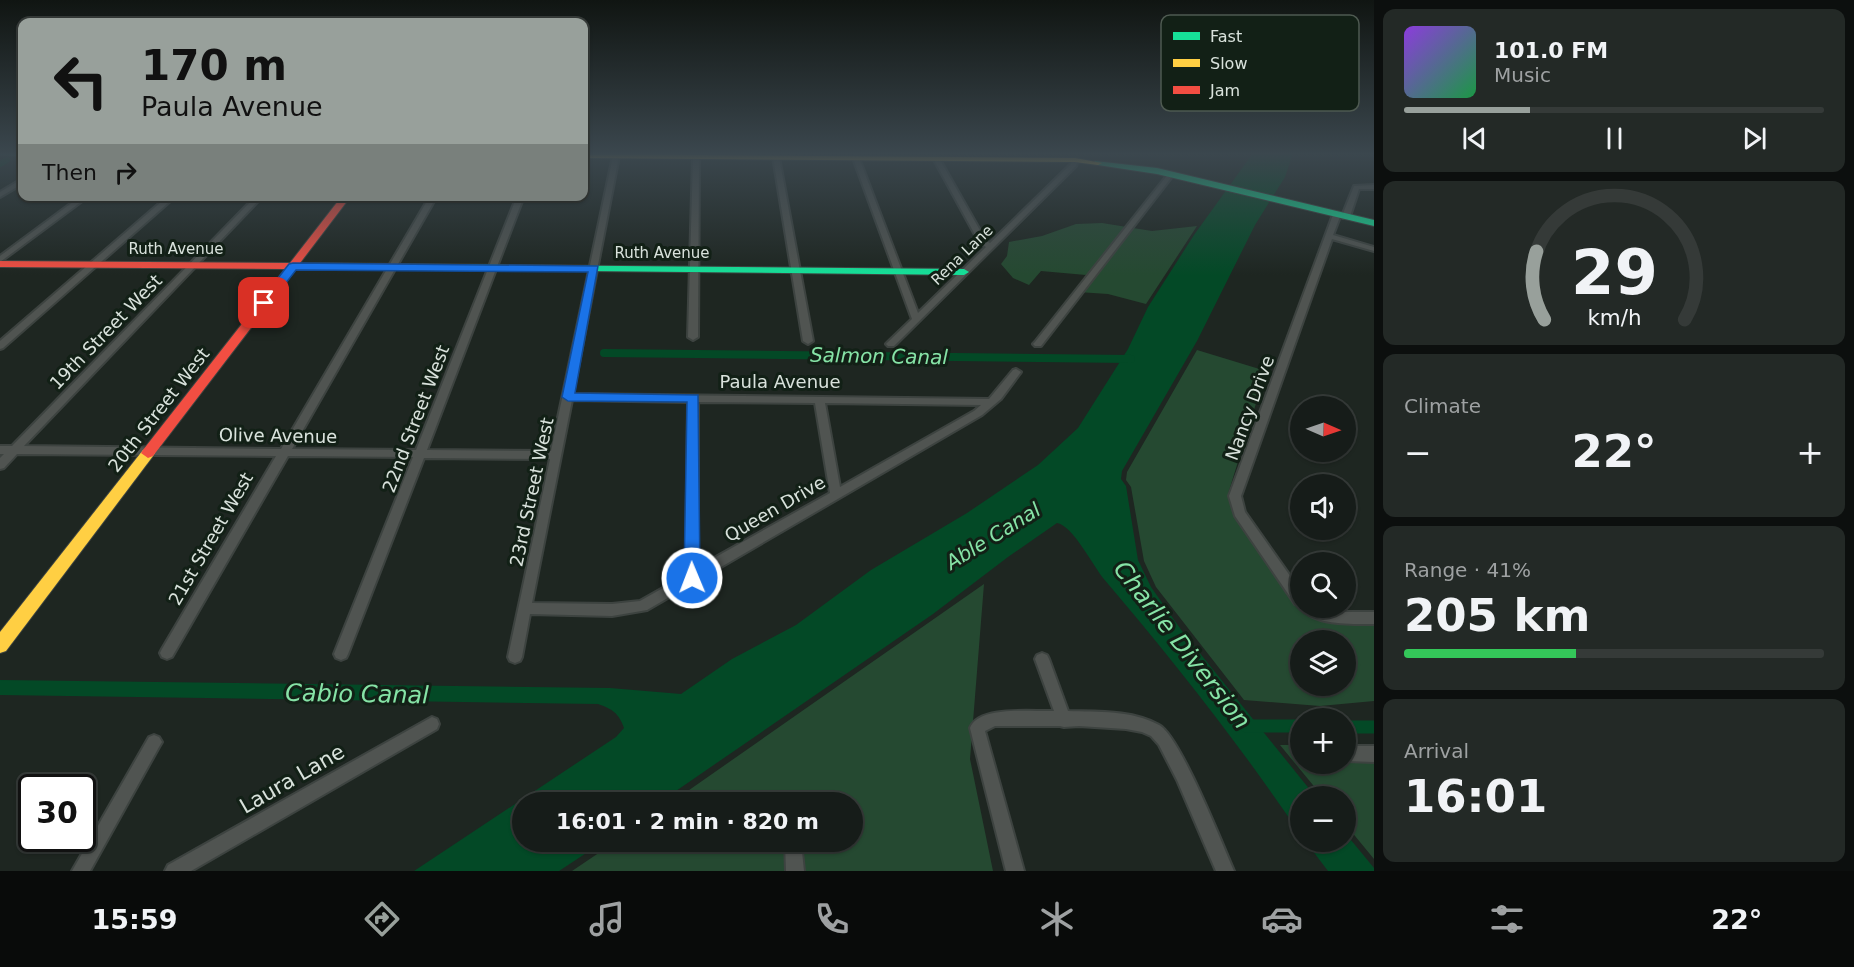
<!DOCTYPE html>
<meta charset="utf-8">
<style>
body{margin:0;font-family:"DejaVu Sans",sans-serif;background:#232926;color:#f1f3f6;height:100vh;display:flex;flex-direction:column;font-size:22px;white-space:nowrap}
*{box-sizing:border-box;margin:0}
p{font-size:20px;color:#9ea1a2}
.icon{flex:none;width:33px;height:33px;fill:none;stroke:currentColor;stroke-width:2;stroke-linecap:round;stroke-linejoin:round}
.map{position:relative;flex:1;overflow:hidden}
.sheet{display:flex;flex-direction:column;gap:9px;padding:9px;background:#0c0f0e;width:480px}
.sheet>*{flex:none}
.banner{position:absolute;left:18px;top:18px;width:570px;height:183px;border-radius:12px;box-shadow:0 2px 4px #0004,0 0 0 2px #353a38;background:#98a09b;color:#111;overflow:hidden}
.needle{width:39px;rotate:92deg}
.buttons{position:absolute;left:1290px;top:396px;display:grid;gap:12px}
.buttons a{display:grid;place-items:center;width:66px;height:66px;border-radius:50%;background:#161c19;box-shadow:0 2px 4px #0004,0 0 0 2px #353a38;font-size:30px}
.speed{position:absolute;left:18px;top:774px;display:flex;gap:12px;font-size:30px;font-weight:700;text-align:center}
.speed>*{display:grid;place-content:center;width:78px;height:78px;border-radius:50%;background:#161c19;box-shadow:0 2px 4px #0004,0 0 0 2px #353a38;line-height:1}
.speed .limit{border:3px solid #111;border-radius:9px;background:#fff;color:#111}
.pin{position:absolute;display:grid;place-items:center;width:51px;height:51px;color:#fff;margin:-26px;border-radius:12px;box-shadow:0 3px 9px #0006}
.me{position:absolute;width:66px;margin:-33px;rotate:359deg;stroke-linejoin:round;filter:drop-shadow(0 0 4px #0008)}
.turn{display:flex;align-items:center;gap:21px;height:126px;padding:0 24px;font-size:27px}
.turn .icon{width:78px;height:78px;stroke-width:2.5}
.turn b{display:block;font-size:42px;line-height:51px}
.then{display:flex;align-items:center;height:57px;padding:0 24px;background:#0003;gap:12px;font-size:22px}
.big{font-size:45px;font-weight:800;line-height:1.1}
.sheet .tile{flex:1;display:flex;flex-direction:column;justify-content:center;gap:9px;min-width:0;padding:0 21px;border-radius:12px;background:#232926}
.sheet .dial{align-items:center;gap:0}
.dial svg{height:156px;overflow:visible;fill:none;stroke:#353a38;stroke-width:7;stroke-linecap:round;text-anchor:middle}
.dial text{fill:#f1f3f6;stroke:none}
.song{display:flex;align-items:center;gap:18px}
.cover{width:72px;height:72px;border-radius:9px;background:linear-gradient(135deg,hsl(270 70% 55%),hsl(140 70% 35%))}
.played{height:6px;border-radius:3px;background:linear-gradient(90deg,#98a09b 30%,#353a38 30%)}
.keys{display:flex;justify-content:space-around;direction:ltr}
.heat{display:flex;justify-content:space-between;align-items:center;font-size:33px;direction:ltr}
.charge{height:9px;border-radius:4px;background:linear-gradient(90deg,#34c759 41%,#353a38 0)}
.trip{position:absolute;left:512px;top:792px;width:351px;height:60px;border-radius:30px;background:#161c19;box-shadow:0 2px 4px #0004,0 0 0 2px #353a38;font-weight:800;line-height:60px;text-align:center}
.tab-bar{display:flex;height:96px;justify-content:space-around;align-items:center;background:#090b0a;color:#9ea1a2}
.tab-bar .icon{width:42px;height:42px}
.tab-bar .active{color:#98a09b}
.tab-bar b{font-size:27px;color:#f1f3f6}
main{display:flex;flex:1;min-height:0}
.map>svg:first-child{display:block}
.green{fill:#254931;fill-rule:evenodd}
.water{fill:#034926}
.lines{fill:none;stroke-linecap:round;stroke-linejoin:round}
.canal-far2{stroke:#034926;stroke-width:6}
.canal-far1{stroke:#034926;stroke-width:8}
.canal{stroke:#034926;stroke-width:13}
.street-casing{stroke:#3d4340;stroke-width:4}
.fast-casing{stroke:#3d4340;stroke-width:2}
.slow-casing{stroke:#3d4340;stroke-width:2}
.jam-casing{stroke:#3d4340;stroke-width:2}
.street{fill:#505451;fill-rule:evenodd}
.fast{fill:#16e098;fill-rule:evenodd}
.slow{fill:#ffcf43;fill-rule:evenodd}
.jam{fill:#f24e42;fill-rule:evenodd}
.route{fill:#1a73e8;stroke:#114b97;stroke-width:1.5}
.labels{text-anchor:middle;stroke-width:6;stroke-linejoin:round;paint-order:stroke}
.far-street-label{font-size:15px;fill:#d9e2dc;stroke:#122016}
.street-label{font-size:18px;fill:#d9e2dc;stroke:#122016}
.water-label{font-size:20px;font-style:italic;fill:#86e3a6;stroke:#122016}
.near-street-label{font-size:21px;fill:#d9e2dc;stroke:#122016}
.near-water-label{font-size:24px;font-style:italic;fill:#86e3a6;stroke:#122016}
.key{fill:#122016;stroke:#4e5a51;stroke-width:1.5}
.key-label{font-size:16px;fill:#d9e2dc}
</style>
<main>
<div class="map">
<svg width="1374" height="871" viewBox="0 0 1374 871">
<rect width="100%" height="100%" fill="#1e2621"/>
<g class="green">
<polygon points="1102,223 1152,231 1197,226 1146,304 1108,294 1078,292 1086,275 1041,271 1029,285 1013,278 1001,264 1007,256 1009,242 1042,236 1076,224"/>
<path d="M1197 350 1266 371 1228 494 1300 603V608L1308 615 1374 614V701L1320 706 1244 700 1156 587 1144 561 1131 487 1126 480 1127 472ZM1300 640H1346V686H1300Z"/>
<polygon points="984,584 970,759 993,871 572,871 615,842 852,842 852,802 672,802"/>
<polygon points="1280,745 1300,745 1300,764 1346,764 1346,748 1374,750 1374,859 1346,825 1346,796 1322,796"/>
</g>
<g class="water">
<path d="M1253 153H1293L1285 177 1255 225 1197 341 1122 471 1121 479 1126 486 1138 560 1151 587 1182 631 1315 796H1300V834C1240 745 1173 660 1103 578 1093 565 1072 525 1057 523L1008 557 933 614 660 802H522V842H603L559 871H414L616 737 624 728C619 713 612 709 598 704L0 695V680L610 688 681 694 732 659 796 625 871 570 967 513 1038 465 1078 428 1128 349 1148 307 1194 235Z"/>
<polygon points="1346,834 1374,868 1374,871 1328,871 1306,842 1346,842"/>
</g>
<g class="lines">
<polyline class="canal-far2" points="0,164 7,160"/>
<polyline class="canal-far1" points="604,353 1131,359"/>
<g class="canal">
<polyline points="1246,726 1300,726"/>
<polyline points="1346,727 1374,727"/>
</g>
<defs>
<g id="street">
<path d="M616 154 619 156 573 394 989 399 1013 370 1016 369 1021 372 1001 399 982 415 647 610 612 616 530 614 522 657 520 661 515 663 510 661 508 657 550 459 424 458 348 654 346 658 341 660 336 658 334 654 413 457 288 456 172 657 167 659 162 657 160 653 162 649 276 456 17 454 4 468 0 469V458L4 454H0V446H12L256 196H263L24 446 281 449 430 196H437L292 449 416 450 517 196H524L427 450 551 451 613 156ZM572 400 688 402 686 575 640 601 612 604 532 603ZM698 402 815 403 830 493 698 567ZM825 403 981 405 974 411 840 487Z"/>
<polygon points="696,155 699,157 698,337 693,340 688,337 693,157"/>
<polygon points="776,155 779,157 813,341 808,344 803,341 773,157"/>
<polygon points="856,156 859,158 918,313 986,247 979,242 933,158 934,157 939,158 986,241 990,243 1071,164 1073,159 1078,160 1076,166 894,346 888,346 886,344 888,342 912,319 853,158"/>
<polygon points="1169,173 1174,174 1041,346 1035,346 1033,344 1035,342"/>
<polygon points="22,179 22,184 0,197 0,192"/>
<polygon points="1374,185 1374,189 1359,189 1350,216 1343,218 1342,216 1354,186"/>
<polygon points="81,196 89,196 0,262 0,256"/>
<polygon points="168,196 176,196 3,348 0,349 0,341"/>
<polygon points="1334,212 1341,214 1333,235 1374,247 1374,251 1332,239 1241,496 1245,512 1300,590 1300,605 1295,604 1235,516 1229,496"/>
<path d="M1302 608H1320L1340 612H1374V624C1355 624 1313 626 1302 608Z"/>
<path d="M1042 653 1047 655 1049 659 1068 711C1097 712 1132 710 1159 725 1180 736 1222 844 1234 871H1216L1177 780 1159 745 1151 736 1142 732 1126 729 1079 726 1064 727 1060 726H995L985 731 1024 871H1006L970 728C979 705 1033 712 1054 711L1035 659 1037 655Z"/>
<polygon points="432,717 437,719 439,724 437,729 191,871 165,871 168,865"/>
<polygon points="154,735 159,737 162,742 159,747 90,871 72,871 149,737"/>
<polygon points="1346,746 1374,746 1374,762 1346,761"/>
<polygon points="785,842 801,842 804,871 786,871"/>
</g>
<g id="fast">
<polygon points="0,153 22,153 22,156 0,155"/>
<polygon points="1095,161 1157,168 1374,220 1374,226 1157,174 1098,165 1094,163"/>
<polygon points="405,264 964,269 969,272 964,275 401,269 400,267"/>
</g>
<g id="slow">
<polygon points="584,154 1075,158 1102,163 1098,165 1075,162 584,158"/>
<polygon points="148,448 155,453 153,456 6,651 0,653 0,632 143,450"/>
</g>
<polygon id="jam" points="342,196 351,196 300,263 405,264 410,267 409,269 296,269 153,456 148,458 141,453 143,450 285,269 0,267 0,261 290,263"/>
</defs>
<use href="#street" class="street-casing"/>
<use href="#fast" class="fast-casing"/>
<use href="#slow" class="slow-casing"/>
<use href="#jam" class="jam-casing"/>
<use href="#street" class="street"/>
<use href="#fast" class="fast"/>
<use href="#slow" class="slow"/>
<use href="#jam" class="jam"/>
</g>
<linearGradient id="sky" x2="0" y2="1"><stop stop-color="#101512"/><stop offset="0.56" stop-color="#3b474e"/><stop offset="1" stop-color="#3b474e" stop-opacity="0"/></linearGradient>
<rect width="1374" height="275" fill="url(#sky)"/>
<polygon class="route" points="293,263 598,266 575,393 698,395 700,578 698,583 686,583 684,578 687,402 568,401 562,397 588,272 296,270 268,306 260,306 260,301 289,264"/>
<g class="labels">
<g class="far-street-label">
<text x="176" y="254">Ruth Avenue</text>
<text x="662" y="258">Ruth Avenue</text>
<text transform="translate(962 255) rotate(-44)" y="5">Rena Lane</text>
</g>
<g class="street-label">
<text transform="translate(106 332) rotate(-46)" y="6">19th Street West</text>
<text x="780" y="388">Paula Avenue</text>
<text transform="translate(1250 408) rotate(-70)" y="6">Nancy Drive</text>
<text transform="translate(159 410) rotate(-52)" y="6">20th Street West</text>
<text transform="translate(416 419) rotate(-69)" y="6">22nd Street West</text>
<text transform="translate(278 436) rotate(1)" y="6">Olive Avenue</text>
<text transform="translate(532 492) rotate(-78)" y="6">23rd Street West</text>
<text transform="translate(775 509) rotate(-30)" y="6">Queen Drive</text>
<text transform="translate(211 539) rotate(-60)" y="6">21st Street West</text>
</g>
<g class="water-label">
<text transform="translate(879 356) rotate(1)" y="7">Salmon Canal</text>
<text transform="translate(993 536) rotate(-32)" y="7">Able Canal</text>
</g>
<g class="near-street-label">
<text transform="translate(292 779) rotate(-30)" y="7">Laura Lane</text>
</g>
<g class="near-water-label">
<text transform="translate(1182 645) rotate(52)" y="8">Charlie Diversion</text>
<text transform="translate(357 694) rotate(1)" y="8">Cabio Canal</text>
</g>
</g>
<rect x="1161" y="15" width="198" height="96" rx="9" class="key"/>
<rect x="1173" y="32" width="27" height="8" fill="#16e098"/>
<rect x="1173" y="59" width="27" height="8" fill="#ffcf43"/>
<rect x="1173" y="86" width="27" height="8" fill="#f24e42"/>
<g class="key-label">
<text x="1210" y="42">Fast</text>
<text x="1210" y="69">Slow</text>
<text x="1210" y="96">Jam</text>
</g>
</svg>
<div class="buttons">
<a><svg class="needle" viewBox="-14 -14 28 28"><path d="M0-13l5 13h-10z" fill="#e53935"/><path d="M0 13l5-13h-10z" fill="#9ea1a2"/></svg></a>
<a><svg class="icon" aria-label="sound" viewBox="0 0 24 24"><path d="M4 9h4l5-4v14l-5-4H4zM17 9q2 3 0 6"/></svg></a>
<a><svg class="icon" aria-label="search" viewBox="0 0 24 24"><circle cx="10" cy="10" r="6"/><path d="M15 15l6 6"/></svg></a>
<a><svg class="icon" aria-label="layers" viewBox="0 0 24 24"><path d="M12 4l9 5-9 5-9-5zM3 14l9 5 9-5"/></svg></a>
<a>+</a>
<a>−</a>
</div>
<div class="speed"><div class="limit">30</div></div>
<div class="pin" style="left:264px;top:303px;background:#d93025"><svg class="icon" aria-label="arrive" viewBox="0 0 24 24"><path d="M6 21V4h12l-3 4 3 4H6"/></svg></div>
<svg class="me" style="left:692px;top:578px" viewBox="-20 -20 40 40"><circle r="17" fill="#1a73e8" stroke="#fff" stroke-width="3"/><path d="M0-11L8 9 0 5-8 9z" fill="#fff"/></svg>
<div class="trip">16:01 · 2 min · 820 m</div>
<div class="banner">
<div class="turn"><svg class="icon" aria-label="left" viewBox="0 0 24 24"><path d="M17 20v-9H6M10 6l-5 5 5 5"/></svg><div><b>170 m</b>Paula Avenue</div></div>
<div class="then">Then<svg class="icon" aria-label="right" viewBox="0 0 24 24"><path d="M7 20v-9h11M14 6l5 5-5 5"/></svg></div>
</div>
</div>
<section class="sheet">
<div class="tile">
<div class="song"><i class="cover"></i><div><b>101.0 FM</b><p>Music</p></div></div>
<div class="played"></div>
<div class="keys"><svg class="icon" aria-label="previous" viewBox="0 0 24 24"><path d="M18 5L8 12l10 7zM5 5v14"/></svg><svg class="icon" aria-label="pause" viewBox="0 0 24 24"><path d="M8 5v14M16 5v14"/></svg><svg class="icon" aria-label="next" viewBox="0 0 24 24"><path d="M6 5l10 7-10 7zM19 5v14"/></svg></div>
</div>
<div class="tile dial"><svg viewBox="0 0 100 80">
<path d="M14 69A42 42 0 1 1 86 69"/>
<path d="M14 69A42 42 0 0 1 10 34" stroke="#98a09b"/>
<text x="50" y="56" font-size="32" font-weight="700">29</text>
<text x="50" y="72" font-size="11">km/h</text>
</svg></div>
<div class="tile"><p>Climate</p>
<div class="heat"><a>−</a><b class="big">22°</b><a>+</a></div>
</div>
<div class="tile"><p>Range · 41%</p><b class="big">205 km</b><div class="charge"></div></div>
<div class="tile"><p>Arrival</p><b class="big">16:01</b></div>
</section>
</main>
<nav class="tab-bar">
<b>15:59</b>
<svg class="icon active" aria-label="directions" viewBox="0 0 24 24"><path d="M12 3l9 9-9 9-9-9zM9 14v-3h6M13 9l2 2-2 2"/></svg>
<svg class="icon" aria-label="music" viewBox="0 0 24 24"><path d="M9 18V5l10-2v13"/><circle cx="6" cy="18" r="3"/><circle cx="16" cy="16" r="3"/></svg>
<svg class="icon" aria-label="phone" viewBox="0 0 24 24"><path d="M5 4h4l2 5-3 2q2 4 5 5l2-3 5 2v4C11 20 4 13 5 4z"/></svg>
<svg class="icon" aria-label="climate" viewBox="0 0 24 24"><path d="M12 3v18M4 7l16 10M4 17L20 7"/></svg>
<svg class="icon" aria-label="car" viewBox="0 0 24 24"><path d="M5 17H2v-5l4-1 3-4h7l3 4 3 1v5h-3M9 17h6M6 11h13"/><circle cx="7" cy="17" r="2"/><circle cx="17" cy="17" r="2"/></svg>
<svg class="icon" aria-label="filters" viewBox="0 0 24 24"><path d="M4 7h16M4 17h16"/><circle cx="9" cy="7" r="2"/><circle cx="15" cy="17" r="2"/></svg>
<b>22°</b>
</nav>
